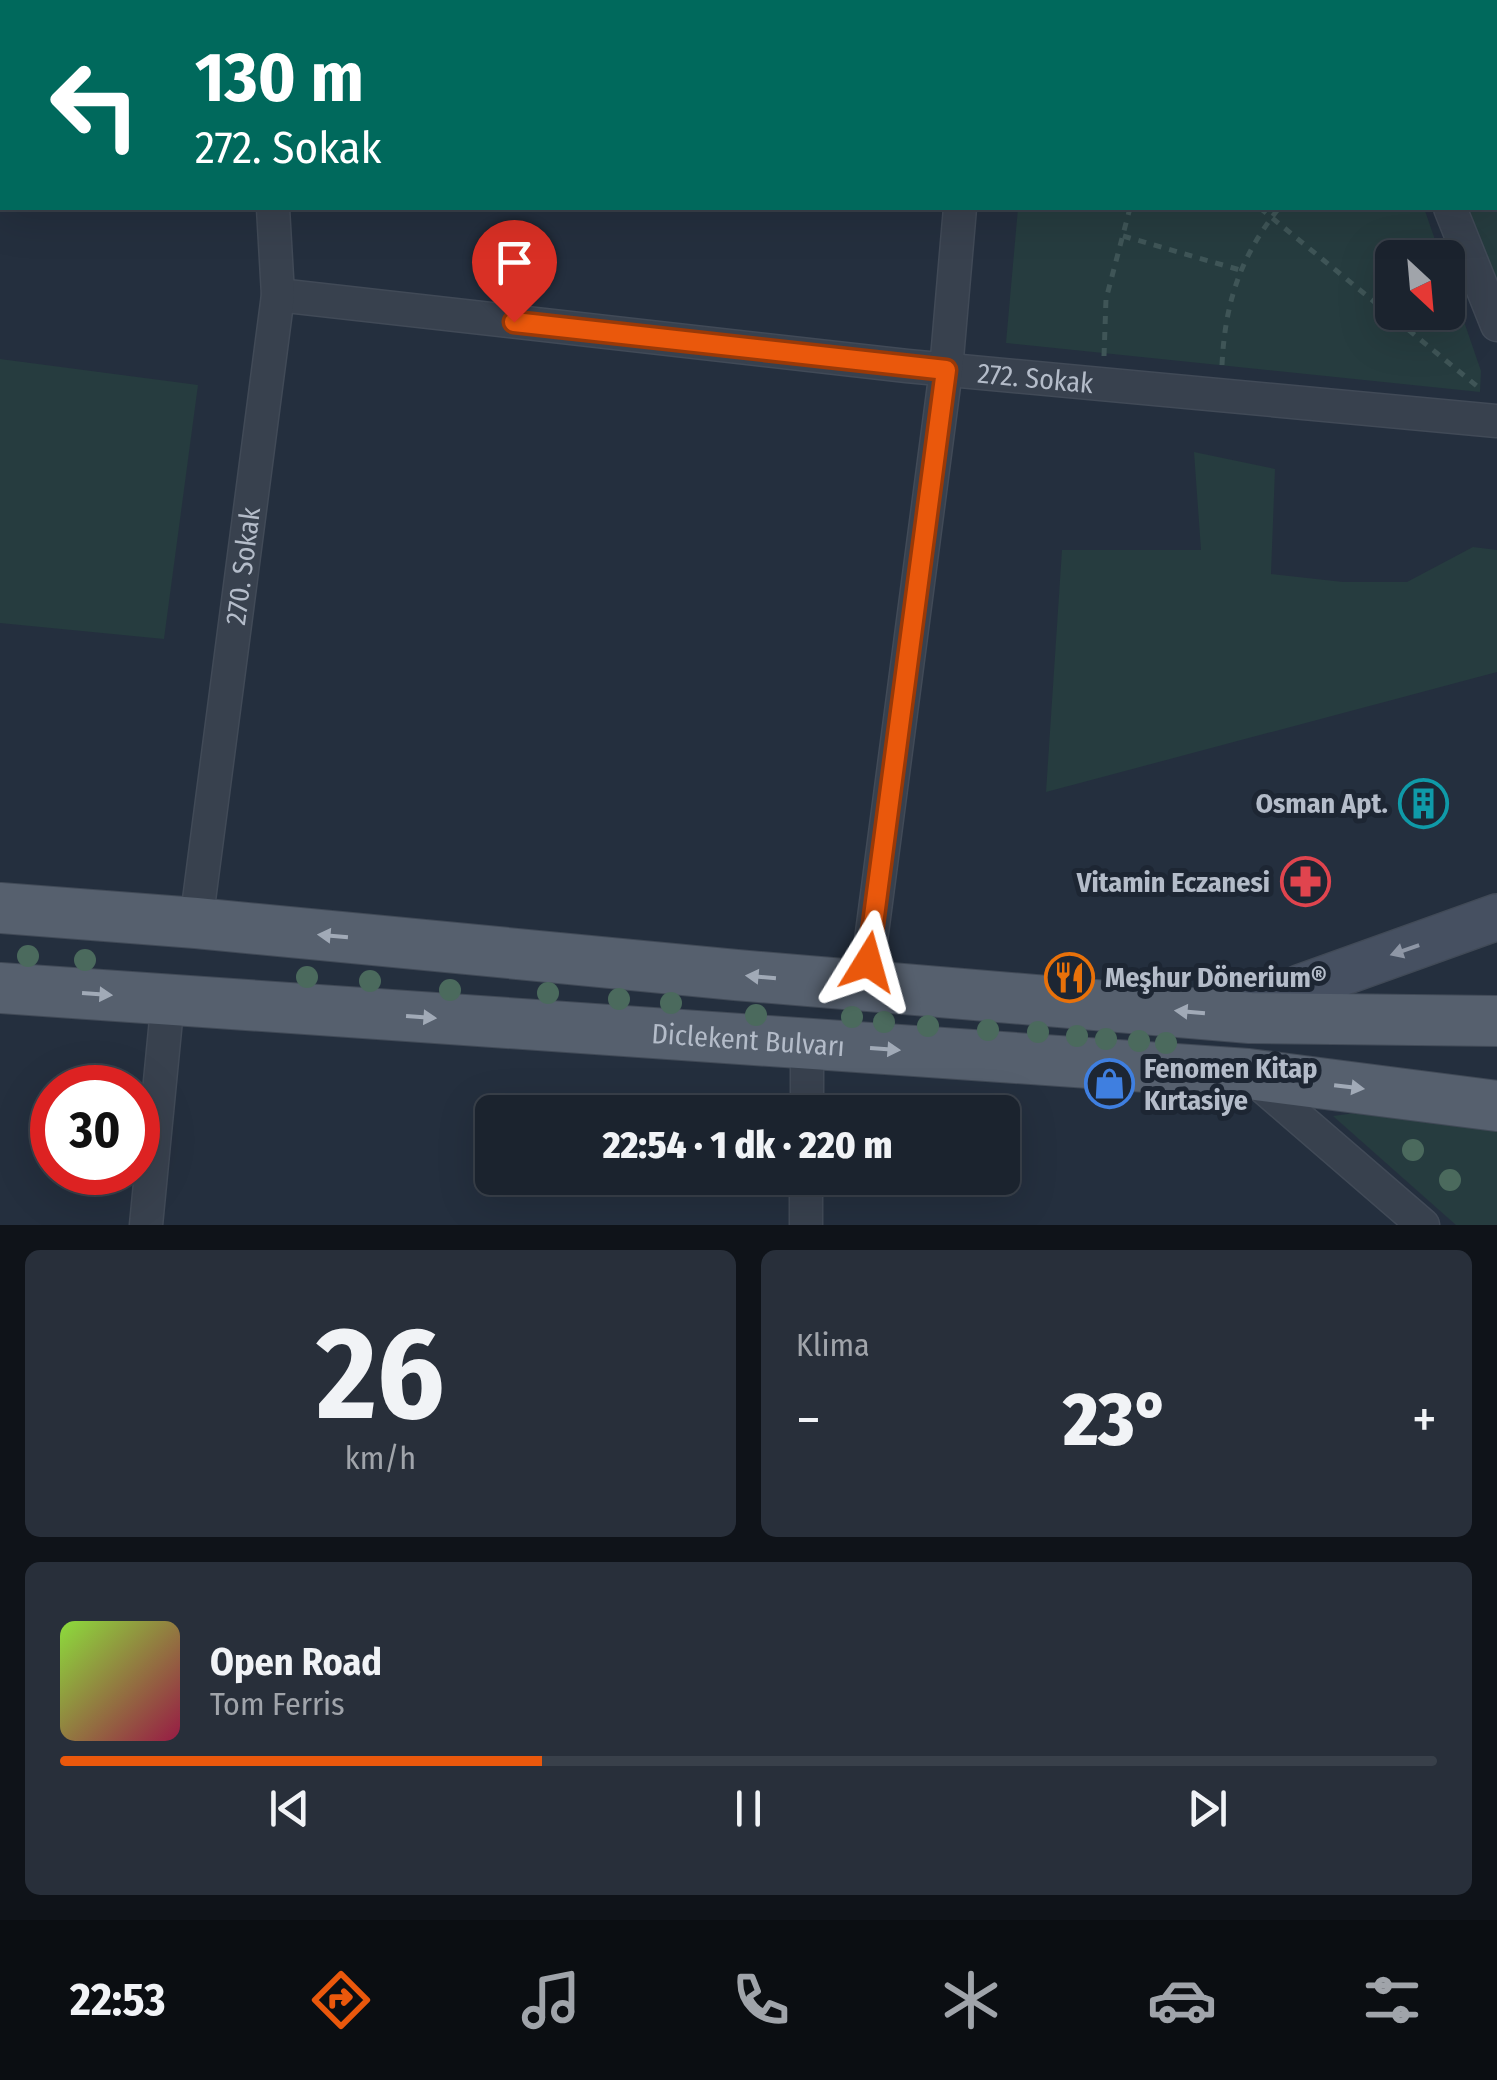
<!DOCTYPE html>
<html lang="tr">
<meta charset="utf-8">
<style>
body{margin:0;font-family:"Fira Sans Condensed",sans-serif;background:#282f3a;color:#f1f3f6;height:100vh;display:flex;flex-direction:column;font-size:38px;white-space:nowrap}
*{box-sizing:border-box;margin:0}
p{font-size:32px;color:#a0a4aa}
.icon{flex:none;width:55px;height:55px;fill:none;stroke:currentColor;stroke-width:2;stroke-linecap:round;stroke-linejoin:round}
.map{position:relative;height:1225px;overflow:hidden}
.side{display:flex;flex-direction:column;gap:25px;padding:25px;background:#0f1319;flex:1}
.side>*{flex:none}
.guide{position:absolute;left:0px;top:0px;width:1498px;height:210px;box-shadow:0 10px 40px #0002,0 0 0 2px #39404a;background:#00695c;color:#fff;overflow:hidden}
.needle{width:65px;rotate:154deg}
.fabs{position:absolute;left:1375px;top:240px;display:grid;gap:20px}
.fabs a{display:grid;place-items:center;width:90px;height:90px;border-radius:15px;background:#1b232e;box-shadow:0 10px 40px #0002,0 0 0 2px #39404a;font-size:50px}
.speed{position:absolute;left:30px;top:1065px;display:flex;gap:20px;font-size:50px;font-weight:700;text-align:center}
.speed>*{display:grid;place-content:center;width:130px;height:130px;border-radius:50%;background:#1b232e;box-shadow:0 10px 40px #0002,0 0 0 2px #39404a;line-height:1}
.speed .limit{border:15px solid #d22;background:#fff;color:#111}
.pin{position:absolute;display:grid;place-items:center;width:85px;height:85px;color:#fff;margin:-102px -42px;border-radius:50% 50% 50% 0;rotate:-45deg;box-shadow:0 0 10px #0007}
.pin .icon{rotate:45deg}
.me{position:absolute;width:110px;margin:-55px;rotate:8deg;stroke-linejoin:round;filter:drop-shadow(0 0 8px #0008)}
.turn{display:flex;align-items:center;gap:35px;height:210px;padding:0 30px;font-size:45px}
.turn .icon{width:130px;height:130px;stroke-width:2.5}
.turn b{display:block;font-size:70px;line-height:85px}
.big{font-size:75px;font-weight:800;line-height:1.1}
.side .card{flex:1;display:flex;flex-direction:column;justify-content:center;gap:15px;min-width:0;padding:0 35px;border-radius:15px;background:#282f3a}
.side .dial{align-items:center;gap:0}
.dial b{font-size:130px;line-height:1}
.song{display:flex;align-items:center;gap:30px}
.cover{width:120px;height:120px;border-radius:15px;background:linear-gradient(135deg,hsl(90 70% 55%),hsl(340 70% 35%))}
.played{height:10px;border-radius:5px;background:linear-gradient(90deg,#ea580c 35%,#39404a 35%)}
.keys{display:flex;justify-content:space-around;direction:ltr}
.heat{display:flex;justify-content:space-between;align-items:center;font-size:55px;direction:ltr}
.side .tiles{flex:1;display:grid;gap:25px;grid-template-columns:1fr 1fr}
.card:last-child{grid-column:span 2}
.trip{position:absolute;left:475px;top:1095px;width:545px;height:100px;border-radius:15px;background:#1b232e;box-shadow:0 10px 40px #0002,0 0 0 2px #39404a;font-weight:800;line-height:100px;text-align:center}
.menu{display:flex;height:160px;justify-content:space-around;align-items:center;background:#0b0e12;color:#a0a4aa}
.menu .icon{width:70px;height:70px}
.menu .active{color:#ea580c}
.menu b{font-size:45px;color:#f1f3f6}
.map>svg:first-child{display:block}
.green{fill:#263c3f}
.lines{fill:none;stroke-linecap:round;stroke-linejoin:round}
.minor-casing{stroke:#414a57;stroke-width:35}
.secondary-casing{stroke:#414a57;stroke-width:48}
.primary-casing{stroke:#414a57;stroke-width:52}
.path{stroke:#3f5557;stroke-width:5;stroke-dasharray:8 8;stroke-linecap:butt}
.minor{stroke:#38414e;stroke-width:32}
.secondary{stroke:#465061;stroke-width:45}
.primary{stroke:#56606e;stroke-width:50}
.tree{fill:#4b6a5d}
.oneway{fill:#a1aab7}
.oneway2{fill:#8e96a5}
.route-casing{stroke:#983908;stroke-width:25}
.route{stroke:#ea580c;stroke-width:18}
.labels{text-anchor:middle;stroke-width:10;stroke-linejoin:round;paint-order:stroke}
.street-label{font-size:28px;fill:#b4bcc9;stroke:#1d2633}
.poi-label{font-size:28px;font-weight:bold;fill:#b4bcc9;stroke:#1d2633;text-anchor:end}
</style>
<div class="map">
<svg width="1497" height="1225" viewBox="0 0 1497 1225">
<rect width="100%" height="100%" fill="#242f3e"/>
<g class="green">
<polygon points="1495,91 1497,91 1497,292 1466,208 1495,208"/>
<polygon points="1018,208 1424,208 1441,257 1392,258 1392,312 1448,312 1448,275 1481,371 1480,392 1006,343"/>
<polygon points="0,359 198,385 164,639 0,623"/>
<polygon points="1194,452 1275,469 1271,574 1343,582 1407,582 1473,547 1497,550 1497,672 1046,792 1062,550 1201,550"/>
<polygon points="1355,1113 1393,1113 1497,1125 1497,1225 1456,1225 1333,1116"/>
</g>
<g class="lines">
<defs>
<g id="minor">
<polyline points="227,0 228,2"/>
<polyline points="1376,0 1377,2"/>
<polyline points="977,2 977,0"/>
<polyline points="0,129 2,129"/>
<polyline points="1450,208 1497,325"/>
<path id="s1" d="M278 295 907 366 1497 421"/>
<path id="s2" d="M196 923 278 295 273 208"/>
<polyline points="865,986 946,370 960,208"/>
<polyline points="1248,1074 1423,1225"/>
<polyline points="807,1112 807,1043"/>
<polyline points="146,1225 168,999"/>
<polyline points="806,1225 806,1178"/>
</g>
<polyline id="secondary" points="1242,1017 1302,987 1497,917"/>
<g id="primary">
<polyline points="0,908 196,923 736,975 1250,1018 1497,1021"/>
<path id="s3" d="M0 988 1248 1074 1497 1106"/>
</g>
</defs>
<use href="#minor" class="minor-casing"/>
<use href="#secondary" class="secondary-casing"/>
<use href="#primary" class="primary-casing"/>
<g class="path">
<polyline points="68,0 68,2"/>
<polyline points="1260,208 1478,387"/>
<polyline points="1123,236 1240,270"/>
<polyline points="1104,356 1106,299 1130,208"/>
<path d="M1222 365C1225 303 1240 257 1279 208"/>
</g>
<use href="#minor" class="minor"/>
<use href="#secondary" class="secondary"/>
<use href="#primary" class="primary"/>
</g>
<g class="tree">
<circle cx="28" cy="956" r="11"/>
<circle cx="85" cy="960" r="11"/>
<circle cx="307" cy="977" r="11"/>
<circle cx="370" cy="981" r="11"/>
<circle cx="450" cy="990" r="11"/>
<circle cx="548" cy="993" r="11"/>
<circle cx="619" cy="999" r="11"/>
<circle cx="671" cy="1003" r="11"/>
<circle cx="756" cy="1015" r="11"/>
<circle cx="852" cy="1017" r="11"/>
<circle cx="884" cy="1022" r="11"/>
<circle cx="928" cy="1026" r="11"/>
<circle cx="988" cy="1030" r="11"/>
<circle cx="1038" cy="1032" r="11"/>
<circle cx="1077" cy="1036" r="11"/>
<circle cx="1106" cy="1039" r="11"/>
<circle cx="1139" cy="1041" r="11"/>
<circle cx="1166" cy="1043" r="11"/>
<circle cx="1413" cy="1150" r="11"/>
<circle cx="1450" cy="1180" r="11"/>
</g>
<defs><path id="oneway-solid" d="M-6-.8H1V-3.2L6.5 0L1 3.2V.8H-6Z" transform="scale(2.5)"/></defs>
<g class="oneway">
<use href="#oneway-solid" transform="translate(333 936) rotate(-175)"/>
<use href="#oneway-solid" transform="translate(761 977) rotate(-175)"/>
<use href="#oneway-solid" transform="translate(97 994) rotate(4)"/>
<use href="#oneway-solid" transform="translate(1190 1012) rotate(-175)"/>
<use href="#oneway-solid" transform="translate(421 1017) rotate(4)"/>
<use href="#oneway-solid" transform="translate(885 1049) rotate(4)"/>
<use href="#oneway-solid" transform="translate(1349 1087) rotate(7)"/>
</g>
<use class="oneway2" href="#oneway-solid" transform="translate(1405 950) rotate(161)"/>
<g class="lines">
<defs>
<polyline id="route" points="514,322 946,370 868,962"/>
</defs>
<use href="#route" class="route-casing"/>
<use href="#route" class="route"/>
</g>
<defs>
<symbol id="building-ring" viewBox="-11 -11 22 22"><circle r="9.5" fill="#1d2633" stroke="#0f9aa8" stroke-width="1.5"/><path d="M-4-6H4V6H1V3H-1V6H-4ZM-2.5-4.3h1.7v1.8h-1.7ZM.8-4.3h1.7v1.8H.8ZM-2.5-1h1.7V.8h-1.7ZM.8-1h1.7V.8H.8Z" fill="#0f9aa8"/></symbol>
<symbol id="pharmacy-ring" viewBox="-11 -11 22 22"><circle r="9.5" fill="#1d2633" stroke="#e0444e" stroke-width="1.5"/><path d="M-2-6h4v4h4v4h-4v4h-4v-4h-4v-4h4Z" fill="#e0444e"/></symbol>
<symbol id="restaurant-ring" viewBox="-11 -11 22 22"><circle r="9.5" fill="#1d2633" stroke="#e8710a" stroke-width="1.5"/><path d="M-5-6h1v4h1v-4h1v4h1v-4h1v5L-1.5 .5V6h-2V.5L-5-1ZM5-6V6H3V1.5H1.5Q1.5-4 5-6Z" fill="#e8710a"/></symbol>
<symbol id="shop-ring" viewBox="-11 -11 22 22"><circle r="9.5" fill="#1d2633" stroke="#3f7fe0" stroke-width="1.5"/><path d="M-5-2.5h2.3a2.7 3.5 0 0 1 5.4 0H5L5.5 6h-11ZM-1.5-2.5h3a1.5 2.3 0 0 0-3 0Z" fill="#3f7fe0"/></symbol>
</defs>
<g fill-rule="evenodd">
<use href="#building-ring" x="1396" y="776" width="55" height="55"/>
<use href="#pharmacy-ring" x="1278" y="854" width="55" height="55"/>
<use href="#restaurant-ring" x="1042" y="950" width="55" height="55"/>
<use href="#shop-ring" x="1082" y="1056" width="55" height="55"/>
</g>
<g class="labels">
<g class="street-label">
<text dy="10" stroke="none"><textPath href="#s1" startOffset="762">272. Sokak</textPath></text>
<text dy="10" stroke="none"><textPath href="#s2" startOffset="360">270. Sokak</textPath></text>
<text dy="10" stroke="none"><textPath href="#s3" startOffset="750">Diclekent Bulvarı</textPath></text>
</g>
<g class="poi-label">
<text x="1388" y="813">Osman Apt.</text>
<text x="1270" y="892">Vitamin Eczanesi</text>
<text x="1105" y="987" text-anchor="start">Meşhur Dönerium®</text>
<text x="1144" y="1078" text-anchor="start">Fenomen Kitap<tspan x="1144" dy="32">Kırtasiye</tspan></text>
</g>
</g>
</svg>
<div class="fabs">
<a><svg class="needle" viewBox="-14 -14 28 28"><path d="M0-13l5 13h-10z" fill="#e53935"/><path d="M0 13l5-13h-10z" fill="#a0a4aa"/></svg></a>
</div>
<div class="speed"><div class="limit">30</div></div>
<div class="pin" style="left:514px;top:322px;background:#d93025"><svg class="icon" aria-label="arrive" viewBox="0 0 24 24"><path d="M6 21V4h12l-3 4 3 4H6"/></svg></div>
<svg class="me" style="left:868px;top:962px" viewBox="-20 -20 40 40"><path d="M0-17L14 15 0 8-14 15z" fill="#ea580c" stroke="#fff" stroke-width="4"/></svg>
<div class="trip">22:54 · 1 dk · 220 m</div>
<div class="guide">
<div class="turn"><svg class="icon" aria-label="left" viewBox="0 0 24 24"><path d="M17 20v-9H6M10 6l-5 5 5 5"/></svg><div><b>130 m</b>272. Sokak</div></div>
</div>
</div>
<section class="side">
<div class="tiles">
<div class="card dial"><b>26</b><p>km/h</p></div>
<div class="card"><p>Klima</p>
<div class="heat"><a>−</a><b class="big">23°</b><a>+</a></div>
</div>
<div class="card">
<div class="song"><i class="cover"></i><div><b>Open Road</b><p>Tom Ferris</p></div></div>
<div class="played"></div>
<div class="keys"><svg class="icon" aria-label="previous" viewBox="0 0 24 24"><path d="M18 5L8 12l10 7zM5 5v14"/></svg><svg class="icon" aria-label="pause" viewBox="0 0 24 24"><path d="M8 5v14M16 5v14"/></svg><svg class="icon" aria-label="next" viewBox="0 0 24 24"><path d="M6 5l10 7-10 7zM19 5v14"/></svg></div>
</div>
</div>
</section>
<nav class="menu">
<b>22:53</b>
<svg class="icon active" aria-label="directions" viewBox="0 0 24 24"><path d="M12 3l9 9-9 9-9-9zM9 14v-3h6M13 9l2 2-2 2"/></svg>
<svg class="icon" aria-label="music" viewBox="0 0 24 24"><path d="M9 18V5l10-2v13"/><circle cx="6" cy="18" r="3"/><circle cx="16" cy="16" r="3"/></svg>
<svg class="icon" aria-label="phone" viewBox="0 0 24 24"><path d="M5 4h4l2 5-3 2q2 4 5 5l2-3 5 2v4C11 20 4 13 5 4z"/></svg>
<svg class="icon" aria-label="climate" viewBox="0 0 24 24"><path d="M12 3v18M4 7l16 10M4 17L20 7"/></svg>
<svg class="icon" aria-label="car" viewBox="0 0 24 24"><path d="M5 17H2v-5l4-1 3-4h7l3 4 3 1v5h-3M9 17h6M6 11h13"/><circle cx="7" cy="17" r="2"/><circle cx="17" cy="17" r="2"/></svg>
<svg class="icon" aria-label="filters" viewBox="0 0 24 24"><path d="M4 7h16M4 17h16"/><circle cx="9" cy="7" r="2"/><circle cx="15" cy="17" r="2"/></svg>
</nav>
